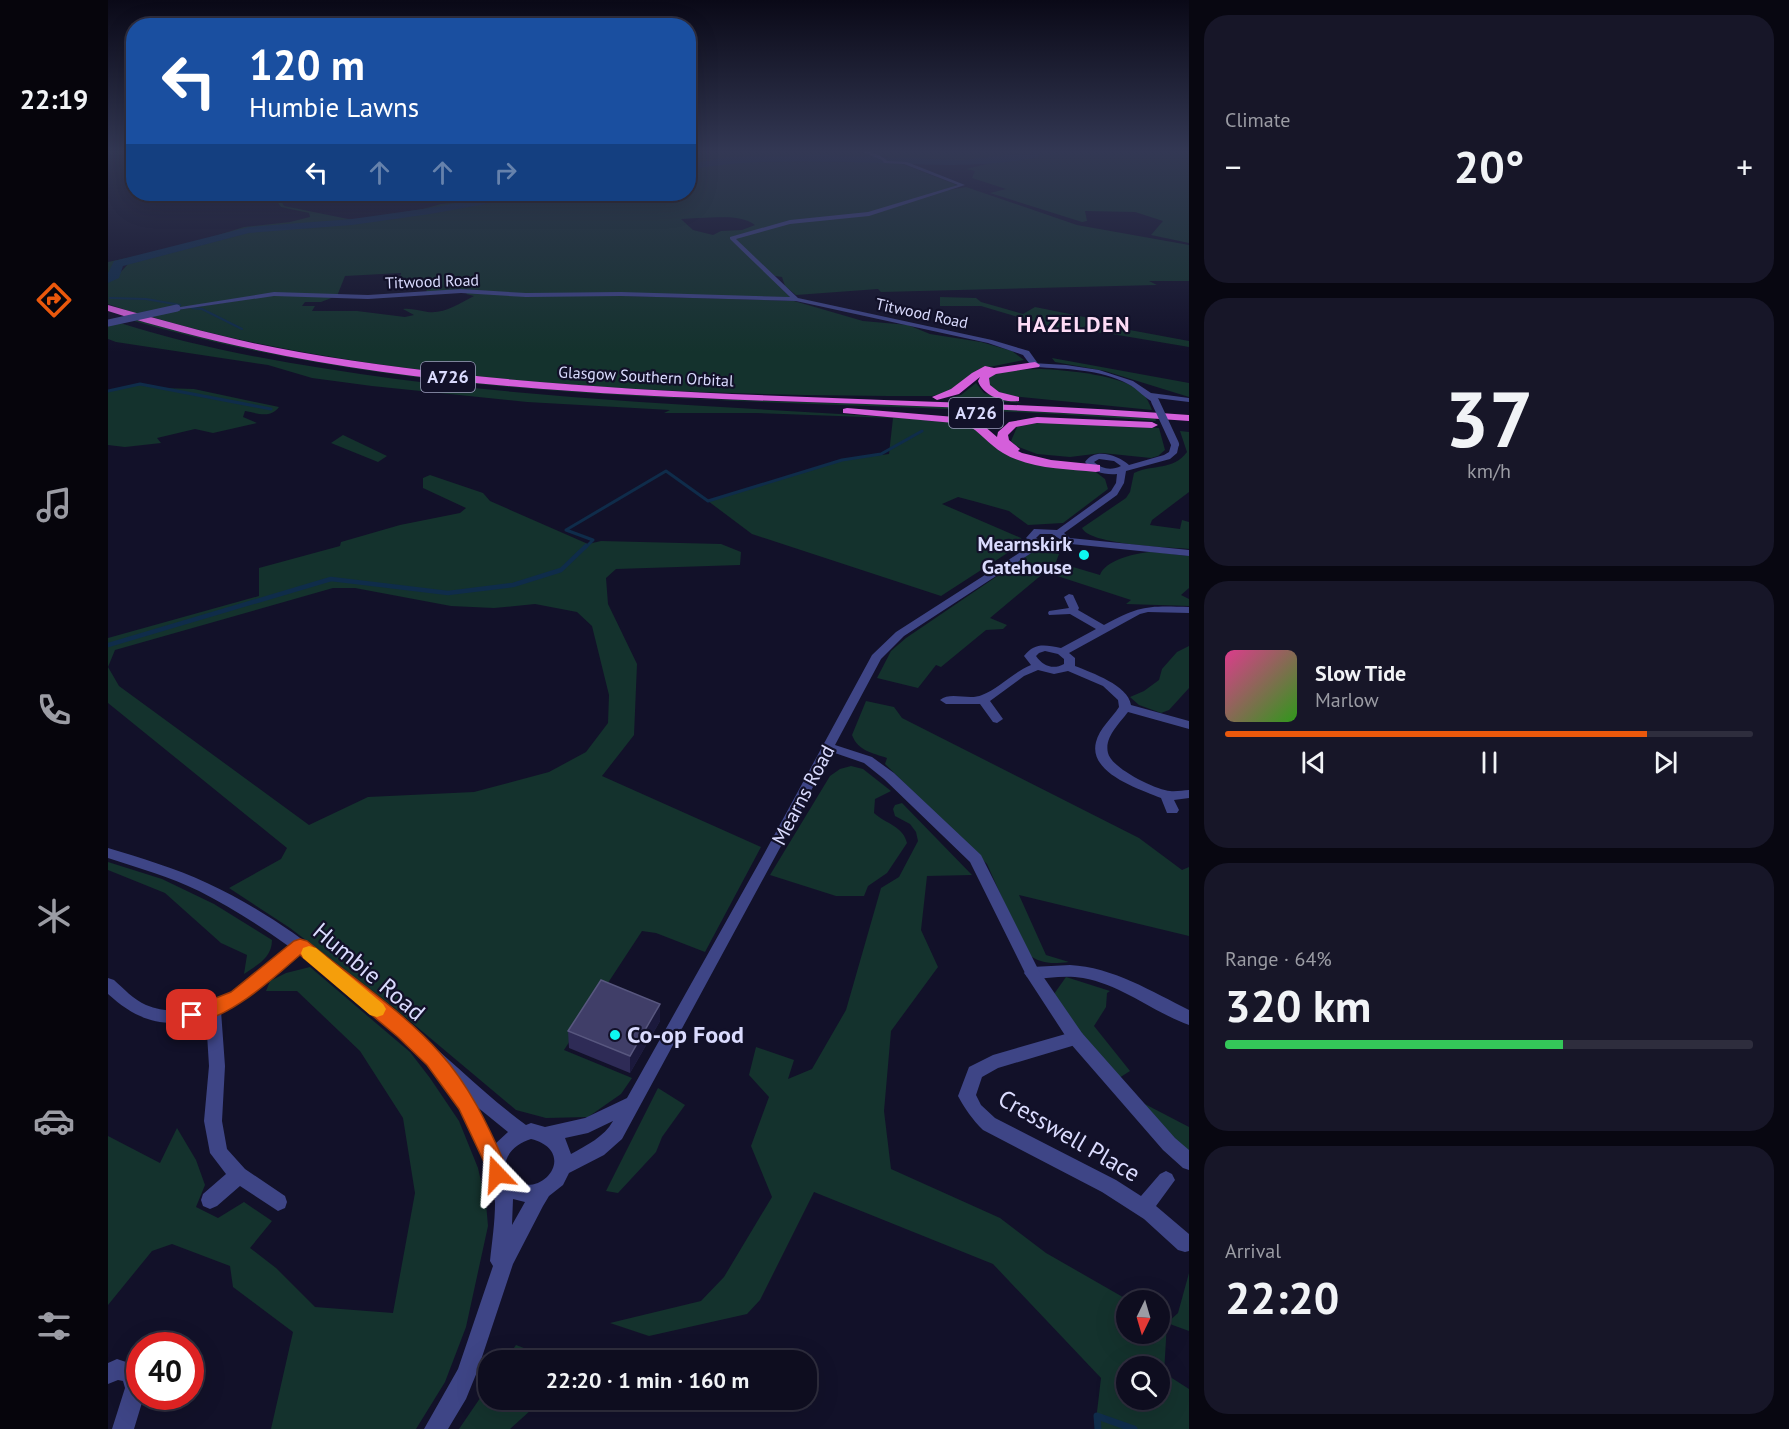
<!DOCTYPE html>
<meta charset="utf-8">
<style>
body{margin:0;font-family:"PT Sans",sans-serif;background:#171628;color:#f1f3f6;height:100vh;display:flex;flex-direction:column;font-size:22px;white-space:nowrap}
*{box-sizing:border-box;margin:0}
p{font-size:20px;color:#9b9ca4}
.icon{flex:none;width:33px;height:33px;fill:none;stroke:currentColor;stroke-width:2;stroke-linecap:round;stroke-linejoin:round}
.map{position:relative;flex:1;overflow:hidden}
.drawer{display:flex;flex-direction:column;gap:15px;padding:15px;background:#080711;width:600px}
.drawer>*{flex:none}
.top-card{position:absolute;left:18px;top:18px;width:570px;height:183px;border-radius:24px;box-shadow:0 6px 24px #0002,0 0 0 2px #2e2d3d;background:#1a4fa0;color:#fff;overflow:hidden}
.needle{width:39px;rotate:185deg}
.controls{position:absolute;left:1008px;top:1290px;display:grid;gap:12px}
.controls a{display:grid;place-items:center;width:54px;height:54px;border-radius:50%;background:#0e0d1f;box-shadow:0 6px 24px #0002,0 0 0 2px #2e2d3d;font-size:30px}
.speed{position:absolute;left:18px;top:1332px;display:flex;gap:12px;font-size:30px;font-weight:700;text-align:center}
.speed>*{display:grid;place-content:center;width:78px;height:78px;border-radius:50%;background:#0e0d1f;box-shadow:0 6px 24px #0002,0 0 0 2px #2e2d3d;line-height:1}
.speed .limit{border:9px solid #d22;background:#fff;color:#111}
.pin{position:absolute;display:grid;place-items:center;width:51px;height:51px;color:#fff;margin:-26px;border-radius:12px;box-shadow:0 3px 9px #0006}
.me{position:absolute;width:66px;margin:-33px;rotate:340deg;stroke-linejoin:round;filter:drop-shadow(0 0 4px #0008)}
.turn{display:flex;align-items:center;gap:21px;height:126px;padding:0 24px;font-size:27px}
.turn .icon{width:78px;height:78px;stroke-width:2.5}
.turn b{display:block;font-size:42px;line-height:51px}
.lanes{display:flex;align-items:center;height:57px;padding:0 24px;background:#0003;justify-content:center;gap:30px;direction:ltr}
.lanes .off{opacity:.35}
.big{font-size:45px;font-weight:700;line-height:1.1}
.drawer .card{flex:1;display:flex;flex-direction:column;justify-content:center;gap:9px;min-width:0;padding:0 21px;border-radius:24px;background:#171628}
.drawer .dial{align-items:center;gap:0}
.dial b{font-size:78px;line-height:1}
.song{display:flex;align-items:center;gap:18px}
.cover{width:72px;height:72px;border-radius:9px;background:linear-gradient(135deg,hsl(330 70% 55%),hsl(110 70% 35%))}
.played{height:6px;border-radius:3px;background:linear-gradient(90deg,#ea580c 80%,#2e2d3d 80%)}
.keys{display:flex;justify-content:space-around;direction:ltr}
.heat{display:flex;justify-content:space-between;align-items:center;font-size:33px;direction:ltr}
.charge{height:9px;border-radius:4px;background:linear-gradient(90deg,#34c759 64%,#2e2d3d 0)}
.trip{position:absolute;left:370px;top:1350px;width:339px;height:60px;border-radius:24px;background:#0e0d1f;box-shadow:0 6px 24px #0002,0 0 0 2px #2e2d3d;font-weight:700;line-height:60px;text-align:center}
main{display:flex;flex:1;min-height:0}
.dock{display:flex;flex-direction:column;width:108px;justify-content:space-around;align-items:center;background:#06050c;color:#9b9ca4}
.dock .icon{width:42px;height:42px}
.dock .current{color:#ea580c}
.dock b{font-size:27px;color:#f1f3f6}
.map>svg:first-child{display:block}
.green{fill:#14322d;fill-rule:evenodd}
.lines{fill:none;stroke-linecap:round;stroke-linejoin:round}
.stream-far3{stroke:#0f2c4a;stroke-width:2}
.stream-far2{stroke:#0f2c4a;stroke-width:3}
.stream-far1{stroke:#0f2c4a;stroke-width:4.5}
.stream{stroke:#0f2c4a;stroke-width:7}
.river{fill:#0f2c4a;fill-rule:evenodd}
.minor{fill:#3e4586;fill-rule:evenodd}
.tertiary{fill:#3e4586;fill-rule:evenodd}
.trunk{fill:#d45fda;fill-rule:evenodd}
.minor-bridge{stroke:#3e4586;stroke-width:7}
.tertiary-bridge{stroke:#3e4586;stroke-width:8}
.wall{fill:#2e2b56}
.shaded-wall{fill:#1b193c}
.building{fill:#403e68;stroke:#58577f;stroke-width:1.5}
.route{fill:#ea580c;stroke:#983908;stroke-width:1.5}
.slow{fill:#f59e0b}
.poi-dot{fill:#0df7f0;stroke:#121129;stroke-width:2}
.labels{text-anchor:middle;stroke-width:4.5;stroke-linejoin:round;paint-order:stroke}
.far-street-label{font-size:16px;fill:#dadbfe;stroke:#121129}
.shield{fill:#121129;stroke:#9e9ebe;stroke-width:1.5}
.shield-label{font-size:18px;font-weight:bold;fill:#dadbfe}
.poi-label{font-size:20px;font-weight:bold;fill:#dadbfe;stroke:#121129;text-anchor:end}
.street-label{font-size:20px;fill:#dadbfe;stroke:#121129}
.far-district-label{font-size:22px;font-weight:bold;letter-spacing:1.5px;fill:#fedcf6;stroke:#121129}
.near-street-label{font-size:24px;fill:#dadbfe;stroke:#121129}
.near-poi-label{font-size:24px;font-weight:bold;fill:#dadbfe;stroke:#121129;text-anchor:start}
</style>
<main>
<nav class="dock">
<b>22:19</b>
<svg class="icon current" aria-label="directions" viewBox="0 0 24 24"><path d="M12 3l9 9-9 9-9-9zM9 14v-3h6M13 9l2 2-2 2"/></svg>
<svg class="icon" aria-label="music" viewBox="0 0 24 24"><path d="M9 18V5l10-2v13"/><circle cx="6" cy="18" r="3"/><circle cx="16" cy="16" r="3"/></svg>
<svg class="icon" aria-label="phone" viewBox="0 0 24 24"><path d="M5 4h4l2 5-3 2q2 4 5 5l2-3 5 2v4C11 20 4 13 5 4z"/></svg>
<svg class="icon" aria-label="climate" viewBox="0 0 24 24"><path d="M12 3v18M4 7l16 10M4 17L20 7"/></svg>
<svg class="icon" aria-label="car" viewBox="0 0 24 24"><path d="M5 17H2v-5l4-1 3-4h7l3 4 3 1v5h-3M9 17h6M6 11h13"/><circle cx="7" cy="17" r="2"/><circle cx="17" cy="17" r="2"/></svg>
<svg class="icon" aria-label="filters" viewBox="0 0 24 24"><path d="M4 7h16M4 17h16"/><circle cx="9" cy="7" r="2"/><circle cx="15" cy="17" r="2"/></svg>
</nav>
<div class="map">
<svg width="1081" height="1429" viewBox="0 0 1081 1429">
<rect width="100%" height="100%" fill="#121129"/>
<g class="green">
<path d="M581 151H751L770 158 773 162 792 163 849 185 841 190 858 187 969 225 1081 245V281H1041L1049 285 773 292 770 289 688 295 677 286 674 277 667 276 622 237 682 297 518 296 686 301 755 321 800 325 822 334 873 342 904 351 916 360 871 369 840 393 824 396C673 396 525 392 375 377 261 365 147 348 37 315L166 295 226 297 213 302H197L194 306H207L204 311H249L297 317 306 315 295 309C304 308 311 311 320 312 336 314 351 304 366 296L358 294 360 292 319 294 318 287 289 289 293 273 237 276 229 296 161 294 30 314 0 304V280L11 274 20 264 155 229 136 231 8 264 0 277V262L75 246 136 227 182 222 202 217 201 213 173 207 164 194H169L176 206 245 220 315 209 333 204 395 199 406 194H580ZM591 218C609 218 632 214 647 225L634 230 613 231 605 235 585 230 573 219Z"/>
<polygon points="757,151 1081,151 1081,243 1043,235 1055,221 1027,212 977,211 979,221 974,222 882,193 898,189 864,178 867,171 858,169 883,163 784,162 778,157"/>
<polygon points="832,297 868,298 873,302 915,314 927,307 986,319 976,327 1011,328 1081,341 1081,347 998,333 954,330 873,306 832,306"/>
<path d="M24 318 106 340 191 357 381 384 446 390 595 399 811 405 1047 417 1048 421C704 393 354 417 19 319Z"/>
<path d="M9 322C99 351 194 366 288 379 473 403 658 408 843 421L865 426 893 450 985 470 997 479 1000 489 955 523 920 525 901 511 869 502 850 497 834 504 913 538 918 545 904 550 833 596 644 534 600 501 734 460 781 454 785 418 648 413H556L562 410 419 402 264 386 204 378 160 365 8 342 0 339V324Z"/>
<polygon points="944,358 1081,383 1081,397 997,371 947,362"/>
<path d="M933 369C958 370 1016 375 1035 393 1039 398 1042 405 1044 410L904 396 890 392 882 387 880 376 904 370Z"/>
<polygon points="868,383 876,393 914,403 841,398 853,395"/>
<path d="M32 384 53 388 86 389 171 407C162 419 149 413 137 411L135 417 149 423 105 433 87 429 49 438 53 443 17 447 0 445V391Z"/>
<polygon points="934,422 1051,428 1057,450 1050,456 1043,458 994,453 962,457 929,454 908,446 903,441 909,427"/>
<path d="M1072 431 1081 432V492L1044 520 1042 525 1072 529 1074 520 1081 522V549C1060 547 982 545 974 528L1018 498 1022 492 1026 473C1045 464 1065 471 1079 452Z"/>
<polygon points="235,435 279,456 270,462 223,443"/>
<path d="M322 475 375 493 382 501 480 544 493 541 613 544 633 552 632 565 508 569 498 578 500 604 529 664 526 735 494 776 653 847 597 952 548 933 534 931 456 1050 524 1078 513 1094 480 1117 438 1118 408 1110 284 1006 182 928 121 888 173 859 179 848 0 703V638L151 596V568L232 546 233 542 292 525 352 513 358 508 315 488V478ZM225 588H247L343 606 386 608 427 604 469 612 484 626 501 695 500 723 478 752 441 772 366 792 260 797 201 825 11 686 0 667 7 650Z"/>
<path d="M926 551 951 554 948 562 992 575C997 560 1028 553 1042 552 1055 552 1068 555 1081 556V588L1073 595 1081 599V606L1018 604 1023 600 937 572 882 618 899 625 895 629 878 630 833 667 828 665 810 688 769 678 783 651 798 638Z"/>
<polygon points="1081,646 1081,688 1061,710 1053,713 1031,705 1022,697 1036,691 1051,680 1054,669 1069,652"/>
<path d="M758 701 786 707 794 718 1031 838 1074 870 1081 867V936L911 895 938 955 961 962C943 964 934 964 919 954L879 864 777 764 779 758C765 753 750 751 744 735Z"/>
<path d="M743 766 755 769 783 791 767 799 766 813C778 824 795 826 799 843L779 873 760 886 756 896H728L662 875 722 776 732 769Z"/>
<path d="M794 803 864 875 819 876 813 930 830 967 783 1031 776 1111 783 1169 892 1218 938 1253 1020 1300 1018 1334H1052V1319L1059 1323 1070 1313 1081 1273V1331L1059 1323 1056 1373 1081 1389V1429H987L993 1378 885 1264 706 1192 652 1300 639 1314 541 1336 502 1323 593 1301 616 1277 664 1197 643 1146 661 1097 641 1075 648 1047 686 1060 680 1079 704 1069 738 1010 773 888 791 877 810 841 808 832 802 824 787 816 785 809 787 805ZM1052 1366V1400H1018V1366Z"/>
<path d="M0 862 54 879 106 904 164 940C164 958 149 965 136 974L139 955 113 943 57 893 0 870Z"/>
<polygon points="202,967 302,1052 322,1078 351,1121 370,1168 378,1203 380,1226 358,1327 337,1382 308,1429 163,1429 185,1332 125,1287 122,1266 64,1244 44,1251 0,1305 0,1136 52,1163 69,1128 88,1160 97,1185 88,1207 110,1218 136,1202 164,1221 142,1248 168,1268 207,1307 285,1313 307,1193 295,1118 252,1051 189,991 158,991 162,981 178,973"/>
<polygon points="958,977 1002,991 999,993 998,1007 986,1026 1022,1071 1011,1078 974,1035 946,994"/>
<polygon points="550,1088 577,1105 554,1137 548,1152 510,1193 498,1191"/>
<polygon points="1031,1101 1081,1127 1081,1152 1075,1147"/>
<polygon points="408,1345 447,1360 397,1360"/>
<polygon points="381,1385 381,1400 434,1400 402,1429 351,1429"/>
</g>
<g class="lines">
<g class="stream-far3">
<polyline points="2,298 38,299 72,305"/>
<polyline points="84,308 94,309 134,329"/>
</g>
<g class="stream-far2">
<polyline points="0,391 32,384 163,409"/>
<polyline points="477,548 485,540 458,530 558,471 600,501 734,460 773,454 814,431"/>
</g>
<polyline class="stream-far1" points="0,645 223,579 340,593 405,585 453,570 478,546"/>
<polyline class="stream" points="990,1429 989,1416 1026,1429"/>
<g class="river">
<path d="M927 152 932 155 930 157C879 168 827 165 776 163 711 161 645 158 580 170V164L620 157 713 155 854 160Z"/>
<polygon points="396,194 409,194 394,201 322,214 244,225 141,233 15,266 11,278 0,283 0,273 6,261 141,227 244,219 322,208"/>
</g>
<g class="minor">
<path d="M752 151C761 151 773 154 779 161L799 162 857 185 761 216 682 224 628 239 690 298 884 340 921 351 931 365 930 367H924L915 355 880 343 688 301 513 296 418 297 353 293 260 299 166 296 69 310 66 308 166 292 260 295 353 289 418 293 513 292 682 297 622 239V237L682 220 760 212 850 185 796 164 776 163 774 160Z"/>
<path d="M961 594 965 595 971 608 970 610 996 625C1033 605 1040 606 1081 607V613L1040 612 1032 614 961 653 967 658V666C984 673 1020 685 1023 705L1081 721V729L1020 712C1012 723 996 737 1000 753 1003 768 1048 790 1062 791 1068 792 1075 790 1081 790V798L1066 800 1071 810 1069 813H1059L1053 798C1031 789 980 773 988 742 991 729 1004 718 1011 707L1010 700 995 686 960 671 946 674 930 670 916 676 882 701 895 719 889 723 885 722 872 704H838L832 700C843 691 861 701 874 695 890 689 904 673 923 665L916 656C927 642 937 645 953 648L988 629 962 614 941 615 940 613 941 611 961 608 956 597ZM937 651 950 654 956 659V664C945 670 935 666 928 656L931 653Z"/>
<path d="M192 939 197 941 200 945 197 949 145 993 113 1011 117 1066 114 1121 119 1149 137 1169 177 1196 179 1202 177 1208 170 1211 132 1186 109 1206 102 1209 95 1206 93 1200 95 1194 118 1174 102 1153 96 1121 101 1066 98 1018C57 1029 31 1022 0 994V978L6 980C15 988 26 1000 38 1005 94 1028 148 974 187 941Z"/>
<path d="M962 965C1004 967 1045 992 1081 1010V1025C1045 1012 1014 985 975 978 958 975 941 978 924 979L919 977 916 973 919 969 924 967Z"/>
<path d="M968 1031 974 1033 976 1038 974 1043 890 1068 874 1077 868 1095 873 1105 887 1118 1008 1180 1033 1196 1052 1174 1058 1171 1064 1174 1067 1180 1048 1206 1081 1234V1251L1077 1252 1070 1250 1036 1219 994 1192 875 1130C864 1119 857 1109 850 1096L861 1067 885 1055Z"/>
<polygon points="9,1359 30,1366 32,1368 32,1396 36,1396 26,1429 4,1429 17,1388 15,1381 10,1380 0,1384 0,1363"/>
</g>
<g class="tertiary">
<path d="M924 363 958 365 991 370 1025 381 1043 393 1081 398V402L1048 398 1051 401 1047 403C1037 399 1030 389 1020 384 992 369 958 369 927 367L923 365Z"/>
<path d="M1064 442 1071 444 1069 453 1062 459 1018 471 1016 483 1009 495 956 533 962 538 1081 550V556L963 544 951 551 931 548 796 636 773 659 727 745 764 757 786 773 873 855 930 969 974 1033 1067 1138 1081 1150V1170L1075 1168 1055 1150 962 1043 919 977 862 862 776 779 756 763 724 752 514 1139 496 1155 461 1173 455 1185 441 1196 435 1206 405 1264 369 1372 358 1399 340 1429H316L350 1369 385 1266 382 1261C384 1242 387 1222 387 1203 387 1190 378 1179 379 1166L352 1108 331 1077 332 1073C258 1005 181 937 91 891 62 877 31 868 0 858V848C33 858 67 868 99 883 175 918 240 973 303 1027 342 1059 377 1095 418 1125L423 1123 437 1127 477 1118 519 1098 656 854 764 655 788 632 925 544 918 538 926 529 949 530 1003 491 1008 483 1009 474C996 475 985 472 977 462 987 447 1010 455 1021 465L1056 455 1061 452ZM991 459 1006 461 1013 466C1003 471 994 469 986 462ZM932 534H944L955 541C945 547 937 544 928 538ZM368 1106 400 1132 387 1144ZM505 1121C496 1137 479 1145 463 1154L457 1138 480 1133ZM423 1139C474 1152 430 1207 398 1175 393 1157 407 1144 423 1139ZM405 1199 417 1202 404 1225Z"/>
</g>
<g class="trunk">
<path d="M0 305C64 323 126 341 191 352 485 403 785 393 1081 415V421C974 413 866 408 758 404 504 396 244 389 0 311Z"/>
<path d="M927 362 932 365 931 367 888 374 881 378 882 385 891 392 911 397V401C896 403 875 396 870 381L872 377 851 394 829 400 824 397 843 389 864 373 877 366 886 368Z"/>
<path d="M739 408 859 418 875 425 889 437 890 432 901 422 929 417 1044 422 1050 425 1044 428 929 423 908 427 900 435 901 440 912 449 910 451 914 453 943 460 992 465V471L988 472C957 469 922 469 895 453 881 445 872 431 857 424L735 413V409Z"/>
</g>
<polyline class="minor-bridge" points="0,323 69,308"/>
<polyline class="tertiary-bridge" points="1047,401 1067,444"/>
</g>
<polygon class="wall" points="552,1004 552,1021 522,1073 461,1048 460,1031"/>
<polygon class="shaded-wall" points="552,1004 552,1021 522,1073 522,1056"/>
<polygon class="building" points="493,980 552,1004 522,1056 460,1031"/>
<linearGradient id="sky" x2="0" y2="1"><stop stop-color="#0a0917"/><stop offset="0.43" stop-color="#333854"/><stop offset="1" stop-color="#333854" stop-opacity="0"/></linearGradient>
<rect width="1081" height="352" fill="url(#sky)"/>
<path class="route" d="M192 939 199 941C242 976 296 1012 332 1053 361 1085 380 1125 397 1164L399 1174 396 1181 389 1184 381 1181 377 1164 351 1109 319 1065 290 1037 192 955C169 975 109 1031 77 1020L74 1015 77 1010 123 992 186 941Z"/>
<polygon class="slow" points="201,946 208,948 275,1004 278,1009 275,1015 269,1017 262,1015 195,958 193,953 195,948"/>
<g class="poi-dot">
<circle cx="976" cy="555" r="6"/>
<circle cx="507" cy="1035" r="6"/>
</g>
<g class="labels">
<g class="far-street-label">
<text transform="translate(324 281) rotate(-2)" y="6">Titwood Road</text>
<text transform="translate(814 313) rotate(12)" y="6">Titwood Road</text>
<text transform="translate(538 376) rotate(3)" y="6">Glasgow Southern Orbital</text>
</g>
<g class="shield">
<rect x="313" y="362" width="54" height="30" rx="4.5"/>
<rect x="841" y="398" width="54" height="30" rx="4.5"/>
</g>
<g class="shield-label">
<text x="340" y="383">A726</text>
<text x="868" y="419">A726</text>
</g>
<g class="poi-label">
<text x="964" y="551">Mearnskirk<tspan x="964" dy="23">Gatehouse</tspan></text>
</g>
<g class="street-label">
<text transform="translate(695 795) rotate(-62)" y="7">Mearns Road</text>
</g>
<g class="far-district-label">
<text x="966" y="332">HAZELDEN</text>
</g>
<g class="near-street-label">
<text transform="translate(261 972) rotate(40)" y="8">Humbie Road</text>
<text transform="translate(961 1136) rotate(30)" y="8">Cresswell Place</text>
</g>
<g class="near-poi-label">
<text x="519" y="1043">Co-op Food</text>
</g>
</g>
</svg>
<div class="controls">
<a><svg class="needle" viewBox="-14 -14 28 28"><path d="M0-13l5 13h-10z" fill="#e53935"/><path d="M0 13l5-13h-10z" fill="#9b9ca4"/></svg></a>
<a><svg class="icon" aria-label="search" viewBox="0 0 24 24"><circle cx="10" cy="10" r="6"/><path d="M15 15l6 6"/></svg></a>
</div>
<div class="speed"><div class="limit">40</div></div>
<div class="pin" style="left:84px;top:1015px;background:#d93025"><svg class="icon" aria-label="arrive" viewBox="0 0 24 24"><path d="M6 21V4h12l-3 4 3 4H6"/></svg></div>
<svg class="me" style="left:389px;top:1174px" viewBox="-20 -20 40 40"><path d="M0-17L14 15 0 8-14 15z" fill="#ea580c" stroke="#fff" stroke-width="4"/></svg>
<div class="trip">22:20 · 1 min · 160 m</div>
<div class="top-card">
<div class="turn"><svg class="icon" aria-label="left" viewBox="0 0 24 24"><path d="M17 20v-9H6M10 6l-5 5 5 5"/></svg><div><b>120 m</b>Humbie Lawns</div></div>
<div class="lanes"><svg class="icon" aria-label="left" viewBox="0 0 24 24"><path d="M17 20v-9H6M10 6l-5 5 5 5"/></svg><svg class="icon off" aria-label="ahead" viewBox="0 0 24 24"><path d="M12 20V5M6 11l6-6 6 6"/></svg><svg class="icon off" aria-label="ahead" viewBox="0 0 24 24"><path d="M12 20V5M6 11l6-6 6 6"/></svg><svg class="icon off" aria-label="right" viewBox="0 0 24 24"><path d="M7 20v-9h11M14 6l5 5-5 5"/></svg></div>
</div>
</div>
<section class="drawer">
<div class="card"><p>Climate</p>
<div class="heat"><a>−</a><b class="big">20°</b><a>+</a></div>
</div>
<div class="card dial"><b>37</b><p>km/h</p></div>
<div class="card">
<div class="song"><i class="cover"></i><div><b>Slow Tide</b><p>Marlow</p></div></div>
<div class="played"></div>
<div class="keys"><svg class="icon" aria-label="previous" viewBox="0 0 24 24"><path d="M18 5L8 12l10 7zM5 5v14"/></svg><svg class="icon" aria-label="pause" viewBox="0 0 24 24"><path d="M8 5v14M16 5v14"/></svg><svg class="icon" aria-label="next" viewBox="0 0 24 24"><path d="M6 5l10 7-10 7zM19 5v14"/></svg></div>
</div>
<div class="card"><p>Range · 64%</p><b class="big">320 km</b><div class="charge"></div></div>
<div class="card"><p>Arrival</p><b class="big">22:20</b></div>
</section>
</main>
